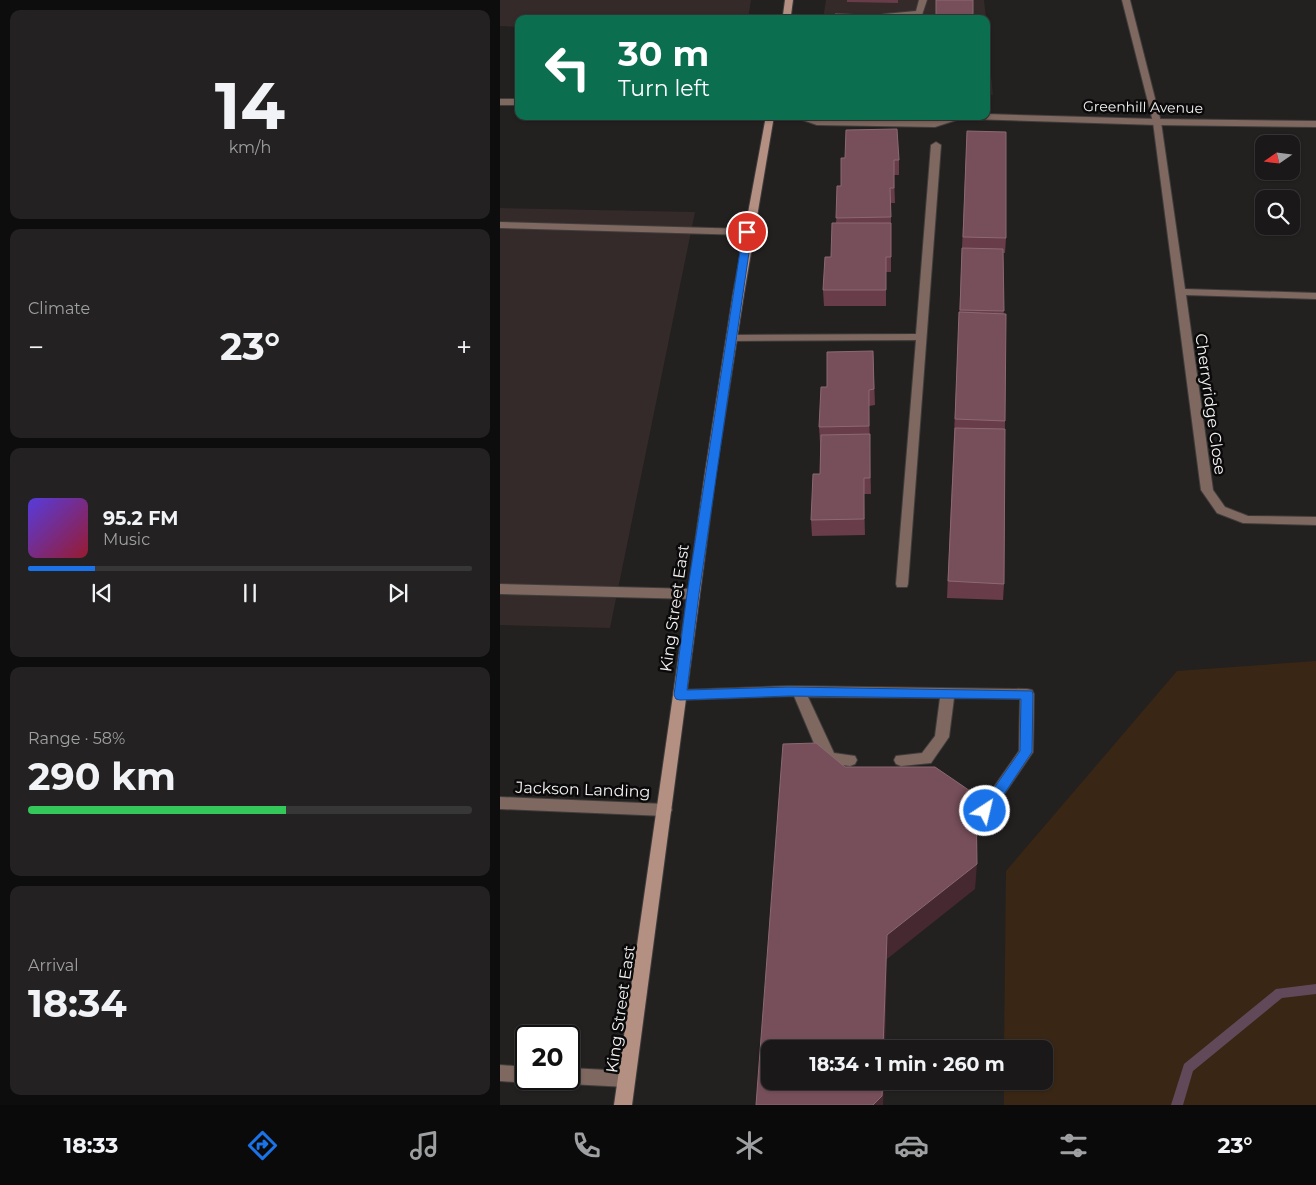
<!DOCTYPE html>
<meta charset="utf-8">
<style>
body{margin:0;font-family:Montserrat,sans-serif;background:#232121;color:#f1f3f6;height:100vh;display:flex;flex-direction:column;font-size:19px;white-space:nowrap}
*{box-sizing:border-box;margin:0}
p{font-size:16px;color:#9fa0a2}
.icon{flex:none;width:28px;height:28px;fill:none;stroke:currentColor;stroke-width:2;stroke-linecap:round;stroke-linejoin:round}
.map{position:relative;flex:1;overflow:hidden}
.sheet{display:flex;flex-direction:column;gap:10px;padding:10px;background:#0e0d0d;width:500px}
.sheet>*{flex:none}
.guide{position:absolute;left:15px;top:15px;width:475px;height:105px;border-radius:10px;box-shadow:0 1px 4px #0004,0 0 0 1px #383737;background:#0b6e4f;color:#fff;overflow:hidden}
.needle{width:32px;rotate:256deg}
.fabs{position:absolute;left:755px;top:135px;display:grid;gap:10px}
.fabs a{display:grid;place-items:center;width:45px;height:45px;border-radius:10px;background:#1a1818;box-shadow:0 1px 4px #0004,0 0 0 1px #383737;font-size:25px}
.speed{position:absolute;left:15px;top:1025px;display:flex;gap:10px;font-size:25px;font-weight:700;text-align:center}
.speed>*{display:grid;place-content:center;width:65px;height:65px;border-radius:50%;background:#1a1818;box-shadow:0 1px 4px #0004,0 0 0 1px #383737;line-height:1}
.speed .limit{border:2px solid #111;border-radius:8px;background:#fff;color:#111}
.pin{position:absolute;display:grid;place-items:center;width:42px;height:42px;color:#fff;margin:-21px;border:2px solid #fff;border-radius:50%;box-shadow:0 1px 5px #0007}
.me{position:absolute;width:55px;margin:-28px;rotate:35deg;stroke-linejoin:round;filter:drop-shadow(0 0 4px #0008)}
.turn{display:flex;align-items:center;gap:18px;height:105px;padding:0 20px;font-size:22px}
.turn .icon{width:65px;height:65px;stroke-width:2.5}
.turn b{display:block;font-size:35px;line-height:42px}
.big{font-size:38px;font-weight:700;line-height:1.1}
.sheet .tile{flex:1;display:flex;flex-direction:column;justify-content:center;gap:8px;min-width:0;padding:0 18px;border-radius:10px;background:#232121}
.sheet .dial{align-items:center;gap:0}
.dial b{font-size:65px;line-height:1}
.song{display:flex;align-items:center;gap:15px}
.cover{width:60px;height:60px;border-radius:8px;background:linear-gradient(135deg,hsl(250 70% 55%),hsl(350 70% 35%))}
.played{height:5px;border-radius:2px;background:linear-gradient(90deg,#1a73e8 15%,#383737 15%)}
.keys{display:flex;justify-content:space-around;direction:ltr}
.heat{display:flex;justify-content:space-between;align-items:center;font-size:28px;direction:ltr}
.charge{height:8px;border-radius:4px;background:linear-gradient(90deg,#34c759 58%,#383737 0)}
.trip{position:absolute;left:261px;top:1040px;width:292px;height:50px;border-radius:10px;background:#1a1818;box-shadow:0 1px 4px #0004,0 0 0 1px #383737;font-weight:700;line-height:50px;text-align:center}
.dock{display:flex;height:80px;justify-content:space-around;align-items:center;background:#0a0a0a;color:#9fa0a2}
.dock .icon{width:35px;height:35px}
.dock .current{color:#1a73e8}
.dock b{font-size:22px;color:#f1f3f6}
main{display:flex;flex:1;min-height:0}
.map>svg:first-child{display:block}
.built{fill:#332a29}
.green{fill:#3a2614}
.lines{fill:none;stroke-linecap:round;stroke-linejoin:round}
.stream{fill:#624959;fill-rule:evenodd}
.service-casing{stroke:#403d3d;stroke-width:2}
.minor-casing{stroke:#403d3d;stroke-width:2}
.tertiary-casing{stroke:#403d3d;stroke-width:2}
.secondary-casing{stroke:#403d3d;stroke-width:2}
.service{fill:#7e685f;fill-rule:evenodd}
.minor{fill:#7e685f;fill-rule:evenodd}
.tertiary{fill:#7e685f;fill-rule:evenodd}
.secondary{fill:#b49083;fill-rule:evenodd}
.wall{fill:#683c49}
.shaded-wall{fill:#462831}
.building{fill:#774f5b;stroke:#8b6973}
.route{fill:#1a73e8;stroke:#114b97}
.labels{text-anchor:middle;stroke-width:5;stroke-linejoin:round;paint-order:stroke}
.far-street-label{font-size:14px;fill:#f5f2f2;stroke:#0b0a0a}
.street-label{font-size:16px;fill:#f5f2f2;stroke:#0b0a0a}
</style>
<main>
<section class="sheet">
<div class="tile dial"><b>14</b><p>km/h</p></div>
<div class="tile"><p>Climate</p>
<div class="heat"><a>−</a><b class="big">23°</b><a>+</a></div>
</div>
<div class="tile">
<div class="song"><i class="cover"></i><div><b>95.2 FM</b><p>Music</p></div></div>
<div class="played"></div>
<div class="keys"><svg class="icon" aria-label="previous" viewBox="0 0 24 24"><path d="M18 5L8 12l10 7zM5 5v14"/></svg><svg class="icon" aria-label="pause" viewBox="0 0 24 24"><path d="M8 5v14M16 5v14"/></svg><svg class="icon" aria-label="next" viewBox="0 0 24 24"><path d="M6 5l10 7-10 7zM19 5v14"/></svg></div>
</div>
<div class="tile"><p>Range · 58%</p><b class="big">290 km</b><div class="charge"></div></div>
<div class="tile"><p>Arrival</p><b class="big">18:34</b></div>
</section>
<div class="map">
<svg width="816" height="1105" viewBox="0 0 816 1105">
<rect width="100%" height="100%" fill="#232020"/>
<g class="built">
<polygon points="0,0 251,0 248,19 19,19 19,27 0,26"/>
<polygon points="326,0 484,0 486,19 323,19"/>
<polygon points="486,25 493,95 486,94"/>
<polygon points="0,208 195,212 110,628 0,625"/>
</g>
<polygon class="green" points="816,661 816,1105 504,1105 504,1081 545,1081 545,1049 504,1049 506,871 677,671"/>
<g class="lines">
<polygon class="stream" points="816,984 816,994 782,998 693,1071 683,1105 671,1105 684,1064 776,989"/>
<defs>
<g id="service">
<polygon points="419,0 427,0 422,15 384,18 380,16 384,14 416,11"/>
<polygon points="436,142 441,145 408,584 407,587 397,587 396,584 416,340 232,341 227,338 232,335 416,334 431,145"/>
<polygon points="0,222 247,229 252,232 247,235 0,228"/>
<polygon points="0,584 193,589 198,591 199,594 198,597 193,599 0,594"/>
<polygon points="289,686 527,689 532,690 534,694 533,752 490,815 485,817 480,815 478,811 480,807 519,751 520,699 454,698 449,737 431,763 401,766 396,764 394,760 396,756 422,753 435,736 440,698 308,697 334,753 355,756 357,760 355,764 350,766 325,763 313,741 294,696 180,700 175,699 173,695 175,691 180,690"/>
<polygon points="0,797 165,804 170,806 172,810 170,814 165,816 0,809"/>
<polygon points="0,1065 26,1067 26,1079 33,1079 32,1081 26,1083 0,1081"/>
<polygon points="69,1068 127,1071 133,1073 135,1079 133,1085 127,1087 69,1084 63,1082 62,1079 69,1079"/>
</g>
<g id="minor">
<polygon points="622,0 630,0 661,122 685,289 816,293 816,299 686,295 713,490 725,507 748,516 816,517 816,525 743,523 717,513 701,490 653,122"/>
<rect x="0" y="99" width="19" height="6"/>
</g>
<polygon id="tertiary" points="486,114 657,119 816,121 816,127 657,125 470,119 466,117 435,127 317,125 291,116 306,116 317,119 435,121 452,116 486,116"/>
<g id="secondary">
<polygon points="285,0 293,0 291,15 293,19 285,19 283,15"/>
<polygon points="266,116 274,116 244,294 216,473 132,1105 114,1105 205,473 233,294"/>
</g>
</defs>
<use href="#service" class="service-casing"/>
<use href="#minor" class="minor-casing"/>
<use href="#tertiary" class="tertiary-casing"/>
<use href="#secondary" class="secondary-casing"/>
<use href="#service" class="service"/>
<use href="#minor" class="minor"/>
<use href="#tertiary" class="tertiary"/>
<use href="#secondary" class="secondary"/>
</g>
<g class="wall">
<polygon points="347,0 398,0 398,3 347,2"/>
<polygon points="467,131 506,238 505,253 503,253 505,421 504,584 503,600 447,598"/>
<polygon points="341,158 399,160 399,175 394,175 395,203 391,203 391,272 386,272 386,306 324,306 323,290 331,257 341,186"/>
<polygon points="373,351 375,405 369,406 371,494 364,494 365,535 312,536 311,520 320,474 320,443 319,427 327,387"/>
</g>
<g class="shaded-wall">
<polygon points="477,864 475,889 387,959 385,1049 383,1049 387,935"/>
<polygon points="383,1081 384,1081 383,1105 373,1105"/>
</g>
<g class="building">
<rect x="436" y="0" width="37" height="19"/>
<polygon points="335,14 374,15 374,19 334,19"/>
<polygon points="397,129 399,160 394,160 394,188 390,188 391,217 336,218 337,186 341,186 341,158 345,158 346,130"/>
<polygon points="467,131 506,132 506,238 463,237"/>
<polygon points="332,223 391,223 391,257 386,257 386,290 323,290 325,257 331,257"/>
<polygon points="462,248 503,249 504,311 460,310"/>
<polygon points="459,312 506,314 505,421 455,419"/>
<polygon points="373,351 374,389 369,390 369,426 319,427 321,387 327,387 327,352"/>
<polygon points="455,428 505,429 504,584 448,581"/>
<polygon points="370,434 370,478 364,478 364,519 311,520 313,474 320,474 321,435"/>
<polygon points="316,743 345,767 435,767 476,795 477,864 387,935 383,1049 270,1049 270,1081 383,1081 382,1096 373,1105 256,1105 283,744"/>
</g>
<polygon class="route" points="247,229 252,232 199,594 187,690 289,687 532,691 533,694 532,752 490,815 485,817 480,815 478,811 520,751 521,699 289,696 180,700 176,699 174,695 187,594 243,232"/>
<g class="labels">
<g class="far-street-label">
<text transform="translate(643 107) rotate(1)" y="5">Greenhill Avenue</text>
</g>
<g class="street-label">
<text transform="translate(711 404) rotate(82)" y="6">Cherryridge Close</text>
<text transform="translate(174 608) rotate(-82)" y="6">King Street East</text>
<text transform="translate(83 789) rotate(2)" y="6">Jackson Landing</text>
<text transform="translate(120 1009) rotate(-82)" y="6">King Street East</text>
</g>
</g>
</svg>
<div class="fabs">
<a><svg class="needle" viewBox="-14 -14 28 28"><path d="M0-13l5 13h-10z" fill="#e53935"/><path d="M0 13l5-13h-10z" fill="#9fa0a2"/></svg></a>
<a><svg class="icon" aria-label="search" viewBox="0 0 24 24"><circle cx="10" cy="10" r="6"/><path d="M15 15l6 6"/></svg></a>
</div>
<div class="speed"><div class="limit">20</div></div>
<div class="pin" style="left:247px;top:232px;background:#d93025"><svg class="icon" aria-label="arrive" viewBox="0 0 24 24"><path d="M6 21V4h12l-3 4 3 4H6"/></svg></div>
<svg class="me" style="left:485px;top:811px" viewBox="-20 -20 40 40"><circle r="17" fill="#1a73e8" stroke="#fff" stroke-width="3"/><path d="M0-11L8 9 0 5-8 9z" fill="#fff"/></svg>
<div class="trip">18:34 · 1 min · 260 m</div>
<div class="guide">
<div class="turn"><svg class="icon" aria-label="left" viewBox="0 0 24 24"><path d="M17 20v-9H6M10 6l-5 5 5 5"/></svg><div><b>30 m</b>Turn left</div></div>
</div>
</div>
</main>
<nav class="dock">
<b>18:33</b>
<svg class="icon current" aria-label="directions" viewBox="0 0 24 24"><path d="M12 3l9 9-9 9-9-9zM9 14v-3h6M13 9l2 2-2 2"/></svg>
<svg class="icon" aria-label="music" viewBox="0 0 24 24"><path d="M9 18V5l10-2v13"/><circle cx="6" cy="18" r="3"/><circle cx="16" cy="16" r="3"/></svg>
<svg class="icon" aria-label="phone" viewBox="0 0 24 24"><path d="M5 4h4l2 5-3 2q2 4 5 5l2-3 5 2v4C11 20 4 13 5 4z"/></svg>
<svg class="icon" aria-label="climate" viewBox="0 0 24 24"><path d="M12 3v18M4 7l16 10M4 17L20 7"/></svg>
<svg class="icon" aria-label="car" viewBox="0 0 24 24"><path d="M5 17H2v-5l4-1 3-4h7l3 4 3 1v5h-3M9 17h6M6 11h13"/><circle cx="7" cy="17" r="2"/><circle cx="17" cy="17" r="2"/></svg>
<svg class="icon" aria-label="filters" viewBox="0 0 24 24"><path d="M4 7h16M4 17h16"/><circle cx="9" cy="7" r="2"/><circle cx="15" cy="17" r="2"/></svg>
<b>23°</b>
</nav>
